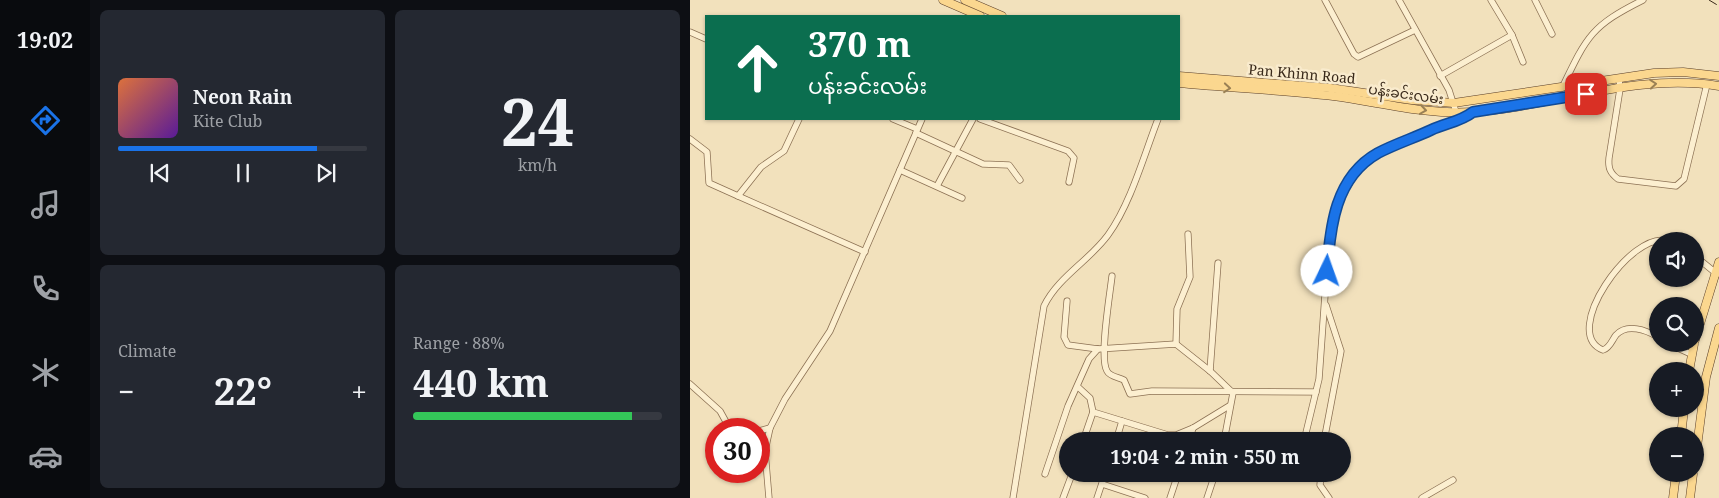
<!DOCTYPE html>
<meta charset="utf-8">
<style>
body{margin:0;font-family:"Noto Serif","Noto Sans Myanmar",serif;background:#242831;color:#f1f3f6;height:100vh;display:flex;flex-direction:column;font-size:19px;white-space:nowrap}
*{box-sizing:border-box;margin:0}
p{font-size:16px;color:#9ea1a6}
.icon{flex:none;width:28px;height:28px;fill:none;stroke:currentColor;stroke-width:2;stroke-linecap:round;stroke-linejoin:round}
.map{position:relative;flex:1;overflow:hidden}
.panel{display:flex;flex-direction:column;gap:10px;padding:10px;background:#0d0f14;width:600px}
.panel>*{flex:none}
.guide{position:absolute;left:15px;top:15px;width:475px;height:105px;border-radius:0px;box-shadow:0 1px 4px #0004;background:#0b6e4f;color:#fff;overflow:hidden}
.buttons{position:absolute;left:959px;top:232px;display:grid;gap:10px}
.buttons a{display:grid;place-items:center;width:55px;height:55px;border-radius:50%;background:#171b24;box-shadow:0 1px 4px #0004;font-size:25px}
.speed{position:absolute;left:15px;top:418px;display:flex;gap:10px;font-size:25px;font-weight:700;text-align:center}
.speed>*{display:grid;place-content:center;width:65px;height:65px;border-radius:50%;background:#171b24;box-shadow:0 1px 4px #0004;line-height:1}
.speed .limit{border:8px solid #d22;background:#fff;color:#111}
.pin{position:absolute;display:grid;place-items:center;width:42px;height:42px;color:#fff;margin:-21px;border-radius:10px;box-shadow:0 2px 8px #0006}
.me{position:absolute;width:55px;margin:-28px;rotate:3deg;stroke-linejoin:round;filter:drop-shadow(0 0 4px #0008)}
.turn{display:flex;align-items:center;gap:18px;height:105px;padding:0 20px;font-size:22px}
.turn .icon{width:65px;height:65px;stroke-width:2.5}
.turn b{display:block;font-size:35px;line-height:42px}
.big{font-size:38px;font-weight:700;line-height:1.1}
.panel .widget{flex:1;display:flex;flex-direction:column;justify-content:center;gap:8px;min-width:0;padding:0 18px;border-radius:8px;background:#242831}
.panel .dial{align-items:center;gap:0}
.dial b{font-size:65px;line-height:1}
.song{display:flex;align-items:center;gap:15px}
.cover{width:60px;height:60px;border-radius:8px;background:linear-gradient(135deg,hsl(20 70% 55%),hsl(270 70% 35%))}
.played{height:5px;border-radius:2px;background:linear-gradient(90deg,#1a73e8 80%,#363941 80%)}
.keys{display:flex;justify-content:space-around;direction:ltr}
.heat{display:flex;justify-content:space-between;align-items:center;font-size:28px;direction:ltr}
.charge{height:8px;border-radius:4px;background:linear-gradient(90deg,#34c759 88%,#363941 0)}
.panel .tiles{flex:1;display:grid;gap:10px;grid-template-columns:repeat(2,1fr)}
.trip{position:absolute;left:369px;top:432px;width:292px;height:50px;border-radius:25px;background:#171b24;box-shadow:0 1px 4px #0004;font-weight:700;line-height:50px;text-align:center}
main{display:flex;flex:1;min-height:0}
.dock{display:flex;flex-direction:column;width:90px;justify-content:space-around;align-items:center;background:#090b0e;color:#9ea1a6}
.dock .icon{width:35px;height:35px}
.dock .selected{color:#1a73e8}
.dock b{font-size:22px;color:#f1f3f6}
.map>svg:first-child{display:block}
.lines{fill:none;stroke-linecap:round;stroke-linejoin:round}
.minor-casing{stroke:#8c7154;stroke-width:7}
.major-casing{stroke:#593e29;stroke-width:9}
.minor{stroke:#fcefd0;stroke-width:5.5}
.major{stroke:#fbd78f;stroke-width:8}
.rail{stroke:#39291a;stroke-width:1;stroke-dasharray:9 9;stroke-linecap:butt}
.oneway{stroke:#9a8054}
.route-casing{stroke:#114b97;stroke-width:12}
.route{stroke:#1a73e8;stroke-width:9}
.labels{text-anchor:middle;stroke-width:5;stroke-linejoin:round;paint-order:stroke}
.street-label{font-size:14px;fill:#39291a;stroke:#f9ebcd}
</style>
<main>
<nav class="dock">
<b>19:02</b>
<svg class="icon selected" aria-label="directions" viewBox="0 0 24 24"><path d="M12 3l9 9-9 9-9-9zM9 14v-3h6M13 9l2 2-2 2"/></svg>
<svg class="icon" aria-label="music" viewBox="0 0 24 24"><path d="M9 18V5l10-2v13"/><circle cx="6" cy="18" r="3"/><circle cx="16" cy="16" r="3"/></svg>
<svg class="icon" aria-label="phone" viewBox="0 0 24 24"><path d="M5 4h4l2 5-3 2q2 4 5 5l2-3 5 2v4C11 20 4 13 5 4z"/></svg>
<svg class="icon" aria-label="climate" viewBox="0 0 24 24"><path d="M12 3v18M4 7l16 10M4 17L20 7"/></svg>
<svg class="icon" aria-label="car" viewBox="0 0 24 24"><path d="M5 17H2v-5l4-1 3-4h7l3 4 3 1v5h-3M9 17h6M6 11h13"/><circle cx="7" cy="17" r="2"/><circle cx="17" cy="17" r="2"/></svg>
</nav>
<section class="panel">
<div class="tiles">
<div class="widget">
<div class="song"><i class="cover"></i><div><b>Neon Rain</b><p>Kite Club</p></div></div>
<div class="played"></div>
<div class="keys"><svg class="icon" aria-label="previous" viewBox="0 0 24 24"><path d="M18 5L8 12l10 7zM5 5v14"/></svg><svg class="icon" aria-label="pause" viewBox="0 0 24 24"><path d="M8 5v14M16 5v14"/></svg><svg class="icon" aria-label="next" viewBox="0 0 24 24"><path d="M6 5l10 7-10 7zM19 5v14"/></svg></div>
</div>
<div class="widget dial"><b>24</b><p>km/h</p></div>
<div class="widget"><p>Climate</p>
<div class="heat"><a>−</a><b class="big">22°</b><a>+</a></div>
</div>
<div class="widget"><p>Range · 88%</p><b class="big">440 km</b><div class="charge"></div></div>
</div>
</section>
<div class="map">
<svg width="1029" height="498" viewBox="0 0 1029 498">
<rect width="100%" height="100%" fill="#f2e1bc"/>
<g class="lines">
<defs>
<g id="minor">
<polyline points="635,0 664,54 668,57 725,30"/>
<polyline points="709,0 759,90 766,112"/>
<polyline points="801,0 822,35 833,62"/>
<polyline points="845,0 862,34"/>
<polyline points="0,32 16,39"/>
<polyline points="750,76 822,35"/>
<path d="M929 78 930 89 919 158C918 168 920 173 928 179L986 186 994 179 1017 84"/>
<path d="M872 88C897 36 901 26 953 0"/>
<polyline points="203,119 227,129"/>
<polyline points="290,119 378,151 384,158 379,182"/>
<polyline points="226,133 293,164 319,165 330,180"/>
<polyline points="0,139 17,152 19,183 48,196 71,167 94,151 109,119"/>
<polyline points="210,170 272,198"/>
<polyline points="247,186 283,119"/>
<polyline points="48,196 175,252"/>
<polyline points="1005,256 1027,274"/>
<path d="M422 276C420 294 409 358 417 371 420 377 429 377 434 380L440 394 462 391 626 392"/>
<polyline points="377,301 374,337 378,345 408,349 486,344 520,371 543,393 534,441"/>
<path d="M968 337C956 330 937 323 926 335 922 340 920 348 913 350 869 333 942 230 977 241"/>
<polyline points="486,344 487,309 500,277 498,234"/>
<polyline points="979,344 1001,354"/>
<polyline points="520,371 528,263"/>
<polyline points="0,384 30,411 40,429"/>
<polyline points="388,387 400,398 403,412 478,435 486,435 503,428 539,406"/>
<polyline points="69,431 80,428"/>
<polyline points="393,441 403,412"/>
<polyline points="426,441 432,421"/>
<polyline points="499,441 503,428"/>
<polyline points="614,441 629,379 639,239 645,207 669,168 688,154 745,128 773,120 783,113"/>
<polyline points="634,441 651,351 636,305"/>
<polyline points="355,474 378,406 399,359 408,349"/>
<polyline points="631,474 630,485 639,498"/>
<polyline points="412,484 455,498"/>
<polyline points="79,498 75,451 80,428 95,399 140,331 232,119"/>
<path d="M323 498 354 306C368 277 399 261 418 235 441 203 454 155 468 119"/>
<polyline points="373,498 382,474"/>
<polyline points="407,498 415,474"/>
<polyline points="480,498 488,474"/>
<polyline points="517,498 525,474"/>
<polyline points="732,498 763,480"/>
</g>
<g id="major">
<polyline points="253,0 290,16"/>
<polyline points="275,0 312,16"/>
<polyline points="489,76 640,88 722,100 764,103 964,73 993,72 1029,76"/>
<path d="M489 83C540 88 592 90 643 96 689 102 735 115 782 112 864 107 946 72 1029 86"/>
<polyline points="1005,340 1029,262"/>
<polyline points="999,371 1004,344"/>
<polyline points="991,436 994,409"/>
<polyline points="1005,462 1016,377 1029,328"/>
<polyline points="983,498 986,474"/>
<polyline points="1000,498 1003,474"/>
</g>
</defs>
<use href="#minor" class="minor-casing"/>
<use href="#major" class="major-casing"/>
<use href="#minor" class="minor"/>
<use href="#major" class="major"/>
<polyline class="rail" points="1019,0 1029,6"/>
</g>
<defs><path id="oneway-chevron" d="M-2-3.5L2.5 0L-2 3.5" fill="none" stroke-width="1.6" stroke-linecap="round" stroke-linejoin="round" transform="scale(1.25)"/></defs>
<g class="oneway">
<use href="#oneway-chevron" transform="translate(963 84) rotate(-5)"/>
<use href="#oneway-chevron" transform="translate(537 88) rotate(5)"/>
<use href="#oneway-chevron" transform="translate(733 110) rotate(8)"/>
</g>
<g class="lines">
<defs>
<path id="route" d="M637 271C640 227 645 177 688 153 705 144 724 138 741 130 756 123 770 122 783 112L896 94"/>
</defs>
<use href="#route" class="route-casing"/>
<use href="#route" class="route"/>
</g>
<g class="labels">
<g class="street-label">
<text transform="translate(612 74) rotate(5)" y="5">Pan Khinn Road</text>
<text transform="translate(716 94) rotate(8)" y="5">ပန်းခင်းလမ်း</text>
</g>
</g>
</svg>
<div class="buttons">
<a><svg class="icon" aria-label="sound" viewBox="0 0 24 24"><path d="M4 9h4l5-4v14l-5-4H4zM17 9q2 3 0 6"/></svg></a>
<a><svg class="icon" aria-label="search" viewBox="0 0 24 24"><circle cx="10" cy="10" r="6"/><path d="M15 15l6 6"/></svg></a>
<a>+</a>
<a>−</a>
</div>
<div class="speed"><div class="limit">30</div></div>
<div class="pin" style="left:896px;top:94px;background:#d93025"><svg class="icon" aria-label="arrive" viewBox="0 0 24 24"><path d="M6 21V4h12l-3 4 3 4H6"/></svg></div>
<svg class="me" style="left:637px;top:271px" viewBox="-20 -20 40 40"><circle r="19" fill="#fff"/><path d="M0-13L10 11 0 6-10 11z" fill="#1a73e8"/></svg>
<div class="trip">19:04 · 2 min · 550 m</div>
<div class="guide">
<div class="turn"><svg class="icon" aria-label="ahead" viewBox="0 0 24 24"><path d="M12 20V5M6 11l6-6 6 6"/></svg><div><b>370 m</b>ပန်းခင်းလမ်း</div></div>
</div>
</div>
</main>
